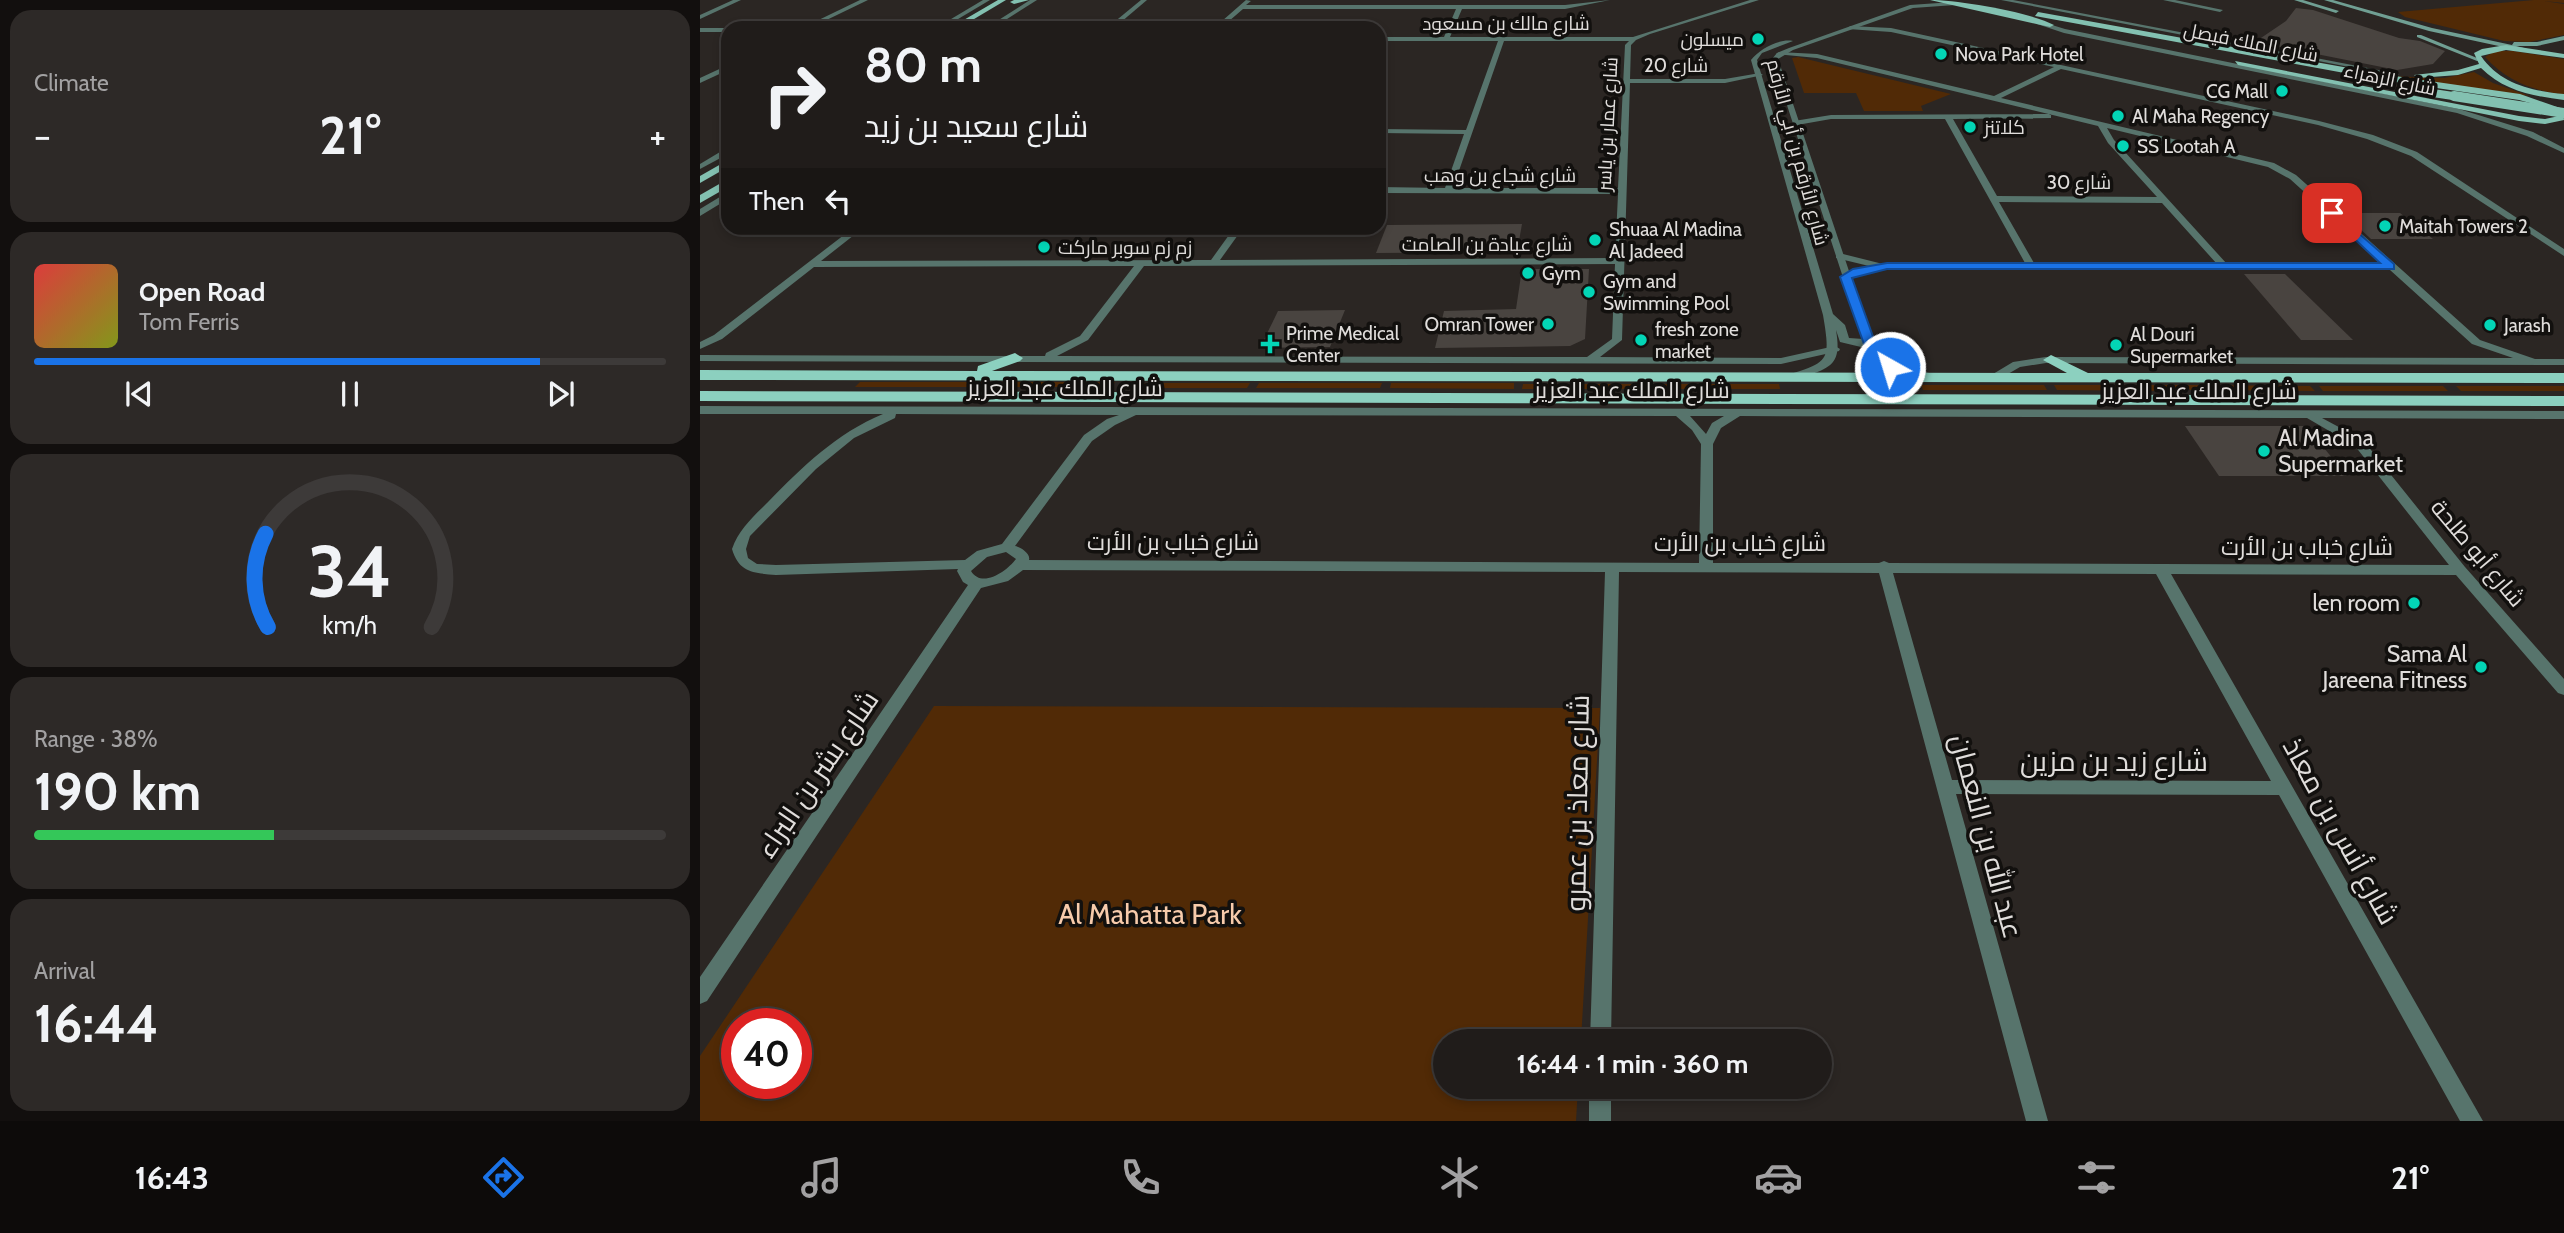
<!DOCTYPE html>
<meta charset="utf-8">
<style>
body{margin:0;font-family:Cabin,Cairo,sans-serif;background:#2d2927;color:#f1f3f6;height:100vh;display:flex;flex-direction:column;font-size:26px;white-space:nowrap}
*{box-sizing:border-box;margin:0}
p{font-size:23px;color:#a2a1a2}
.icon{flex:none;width:38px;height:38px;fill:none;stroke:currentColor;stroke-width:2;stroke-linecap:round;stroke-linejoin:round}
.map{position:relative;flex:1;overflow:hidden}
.details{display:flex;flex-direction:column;gap:10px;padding:10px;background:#120f0e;width:700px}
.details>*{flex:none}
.banner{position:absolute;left:21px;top:21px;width:665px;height:214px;border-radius:21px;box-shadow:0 4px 10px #0003,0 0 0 2px #3d3a39;background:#201c1a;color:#f1f3f6;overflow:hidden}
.speed{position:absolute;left:21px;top:1008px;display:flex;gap:14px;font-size:35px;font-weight:700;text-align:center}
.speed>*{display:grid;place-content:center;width:91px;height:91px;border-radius:50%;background:#201c1a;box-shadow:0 4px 10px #0003,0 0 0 2px #3d3a39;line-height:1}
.speed .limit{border:10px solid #d22;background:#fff;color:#111}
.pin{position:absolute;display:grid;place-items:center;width:60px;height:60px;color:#fff;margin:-30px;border-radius:14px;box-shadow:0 4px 10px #0006}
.me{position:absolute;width:77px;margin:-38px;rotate:321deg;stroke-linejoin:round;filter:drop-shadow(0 0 5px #0008)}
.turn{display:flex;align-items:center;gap:24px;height:147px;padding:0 28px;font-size:32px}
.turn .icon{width:91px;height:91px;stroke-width:2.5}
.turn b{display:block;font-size:49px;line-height:60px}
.then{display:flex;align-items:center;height:66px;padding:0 28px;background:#0003;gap:14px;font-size:26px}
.big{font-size:52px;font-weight:700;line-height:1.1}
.details .tile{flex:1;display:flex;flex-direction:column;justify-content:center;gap:10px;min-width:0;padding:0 24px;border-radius:21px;background:#2d2927}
.details .dial{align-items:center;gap:0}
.dial svg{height:182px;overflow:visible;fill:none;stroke:#3d3a39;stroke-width:7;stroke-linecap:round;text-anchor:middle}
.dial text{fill:#f1f3f6;stroke:none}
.song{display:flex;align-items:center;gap:21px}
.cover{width:84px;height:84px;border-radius:10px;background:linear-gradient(135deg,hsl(0 70% 55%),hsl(70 70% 35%))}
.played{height:7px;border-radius:4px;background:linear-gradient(90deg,#1a73e8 80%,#3d3a39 80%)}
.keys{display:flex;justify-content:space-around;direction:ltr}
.heat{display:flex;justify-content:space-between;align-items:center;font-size:38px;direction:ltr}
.charge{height:10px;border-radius:5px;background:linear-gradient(90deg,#34c759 38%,#3d3a39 0)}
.trip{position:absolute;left:733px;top:1029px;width:399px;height:70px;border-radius:35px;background:#201c1a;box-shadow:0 4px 10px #0003,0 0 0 2px #3d3a39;font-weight:700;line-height:70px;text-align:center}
.menu{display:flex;height:112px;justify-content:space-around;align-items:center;background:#0d0b0a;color:#a2a1a2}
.menu .icon{width:49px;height:49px}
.menu .on{color:#1a73e8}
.menu b{font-size:32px;color:#f1f3f6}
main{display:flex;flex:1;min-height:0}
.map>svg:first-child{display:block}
.green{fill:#512a06;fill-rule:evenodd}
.building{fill:#494440}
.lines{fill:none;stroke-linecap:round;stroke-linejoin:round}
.minor{fill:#57746c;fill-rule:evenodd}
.tertiary{fill:#57746c;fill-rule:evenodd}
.secondary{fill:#709f93;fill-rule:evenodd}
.primary{fill:#83c1b1;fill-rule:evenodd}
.trunk{fill:#8cd0bf;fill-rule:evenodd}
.primary-bridge-far1{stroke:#83c1b1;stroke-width:8}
.primary-bridge{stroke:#83c1b1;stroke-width:10}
.route{fill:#1a73e8;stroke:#114b97;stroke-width:2}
.poi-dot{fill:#03d5b6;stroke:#12100e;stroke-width:2.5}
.labels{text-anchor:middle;stroke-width:7;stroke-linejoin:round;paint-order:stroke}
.far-street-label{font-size:19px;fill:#e0dddb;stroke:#12100e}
.far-poi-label{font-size:19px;fill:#e0dddb;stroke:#12100e;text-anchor:start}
.street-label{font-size:23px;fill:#e0dddb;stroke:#12100e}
.poi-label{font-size:23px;fill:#e0dddb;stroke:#12100e;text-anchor:end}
.near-street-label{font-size:28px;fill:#e0dddb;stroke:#12100e}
.near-park-label{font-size:28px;fill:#f7cbab;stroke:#12100e}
</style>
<main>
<section class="details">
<div class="tile"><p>Climate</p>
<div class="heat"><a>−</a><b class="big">21°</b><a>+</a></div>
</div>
<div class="tile">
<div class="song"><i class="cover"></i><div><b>Open Road</b><p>Tom Ferris</p></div></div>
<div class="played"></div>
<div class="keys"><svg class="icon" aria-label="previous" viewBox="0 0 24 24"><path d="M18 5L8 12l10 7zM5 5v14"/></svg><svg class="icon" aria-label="pause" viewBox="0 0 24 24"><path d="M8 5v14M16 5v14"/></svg><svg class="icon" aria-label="next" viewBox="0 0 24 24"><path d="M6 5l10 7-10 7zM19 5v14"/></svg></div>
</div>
<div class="tile dial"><svg viewBox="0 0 100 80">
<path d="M14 69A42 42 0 1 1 86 69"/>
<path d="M14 69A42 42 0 0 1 13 28" stroke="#1a73e8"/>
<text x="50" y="56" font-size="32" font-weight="700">34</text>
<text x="50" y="72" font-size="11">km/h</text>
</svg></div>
<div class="tile"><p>Range · 38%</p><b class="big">190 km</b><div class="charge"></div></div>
<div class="tile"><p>Arrival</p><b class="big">16:44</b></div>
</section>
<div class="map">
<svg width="1864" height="1121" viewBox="0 0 1864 1121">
<rect width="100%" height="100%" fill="#2b2623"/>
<g class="green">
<polygon points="1834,0 1864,0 1864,3 1844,1 1864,4 1864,35 1829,42 1804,41 1705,17 1698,12"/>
<path d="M1795 51H1813L1864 59V95C1832 90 1808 82 1785 57Z"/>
<polygon points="1098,57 1251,94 1221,106 1223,111 1164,111 1156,93 1104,93 1092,58"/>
<polygon points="1774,72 1793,83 1830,96 1684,76 1744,78"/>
<polygon points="160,382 286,382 281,387 155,387"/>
<polygon points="297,382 415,382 412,387 293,387"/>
<polygon points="427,383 550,383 547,388 423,388"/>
<polygon points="559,383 682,383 680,388 556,388"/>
<polygon points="691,383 814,383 814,389 690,388"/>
<polygon points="823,384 946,384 946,389 822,389"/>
<polygon points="956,384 1079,384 1080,389 955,389"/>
<polygon points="1221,385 1344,385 1347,390 1223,390"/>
<polygon points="1354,385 1478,385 1482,391 1357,390"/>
<polygon points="1487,385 1610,386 1615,391 1490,390"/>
<polygon points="1619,386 1743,386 1748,391 1623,391"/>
<polygon points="1756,386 1864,386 1864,391 1761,391"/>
<path d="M234 706 900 708 881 1041H746V1087H878L876 1121H0V1056ZM37 1024H96V1083H37Z"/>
</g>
<g class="building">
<polygon points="1596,8 1613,10 1699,38 1720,41 1745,51 1733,64 1697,70 1555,42 1586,21"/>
<polygon points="1643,213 1700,213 1733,239 1671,239"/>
<polygon points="822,224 817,252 676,253 687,225"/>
<polygon points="822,269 889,269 885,339 870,346 735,348 744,311 816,309"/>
<polygon points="1544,274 1585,274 1653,340 1601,340"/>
<polygon points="645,310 630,347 560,348 578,311"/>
<polygon points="1485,426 1606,426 1647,476 1519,476"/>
</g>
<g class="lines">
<g class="minor">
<polygon points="33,0 41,0 0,19 0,15"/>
<polygon points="160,0 168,0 110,28 102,28"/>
<polygon points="283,0 290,0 243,28 236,28"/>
<polygon points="330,0 337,0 293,28 286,28"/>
<polygon points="441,0 447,0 414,28 407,28"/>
<path d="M546 0 551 1 546 5H865L910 0 865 9H762L750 37H933L1050 0H1059L950 34 936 40 931 45 930 79H1025L1060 73 1063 75 1025 83H930L922 340 900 357 1081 358 1135 346 1140 349 1139 351 1081 364 0 361V355L345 356 346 353 380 336 434 266 114 267 22 339 0 349V342L14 335 153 228H163L121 261 511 260 534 228H543L520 260 915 258 918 194 679 193V187L745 188 764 134 679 133V129L766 130 798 41H679V37H744L756 9H543L521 28H514ZM804 41H929L925 45 918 188H753ZM915 264 912 339 887 357 357 356 388 340 444 266Z"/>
<polygon points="1301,0 1313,0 1699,74 1696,76"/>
<polygon points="1463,0 1475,0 1523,10 1520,12"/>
<polygon points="1339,21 1365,29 1759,109 1833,132 1864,148 1864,153 1827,136 1757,113 1364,33 1337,24"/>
<path d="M1150 26 1191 28 1619 121 1673 135 1717 152 1864 249V256L1711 156 1667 139 1618 125 1361 69 1301 98 1574 163 1596 175 1780 340 1835 359H1864V365L1346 363 1320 367 1301 378H1293V374L1313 362 1346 357 1813 358 1772 344 1690 270 1187 269 1143 279V275L1169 266 1136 258V254L1139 253 1183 264 1325 263 1245 119H1131L1097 125H1094V121L1131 115 1348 114H1351V118L1253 119 1297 196 1457 197 1408 143 1398 126 1117 58 1076 54 1079 52 1117 54 1294 96 1354 67 1191 32 1148 29ZM1407 128 1568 167 1590 179 1684 264H1527L1414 140ZM1299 202 1462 203 1517 264 1334 263Z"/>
<rect x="0" y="28" width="28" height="4"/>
<polygon points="28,65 28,70 0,83 0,78"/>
<polygon points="25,149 28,149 28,154 0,169 0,164"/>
<polygon points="28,192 28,199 0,216 0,209"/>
<path d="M0 406 1864 411V419L1622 418 1663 440 1765 567 1864 679V695L1858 693 1756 575 1471 574 1783 1121H1760L1579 795 1256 794 1348 1121H1326L1179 573 919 572 911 1041H890L905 572 323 570 308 581 281 588 7 1001 0 1004V977L268 585 263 582 257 571 258 569 76 575C54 573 39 573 32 549 39 529 53 517 68 502 102 467 137 433 183 414H0ZM196 414 419 415 407 419 384 435 302 544 277 551 265 560 76 565 57 564 48 558 46 549 50 536 116 469 154 438 195 418ZM436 415 976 416 992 430 1001 444 999 563 329 560C331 554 321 547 315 546L392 441 415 425ZM990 416H1024L1012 423 1006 434ZM1040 416 1607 418 1655 446 1749 565 1189 563 1184 561 1179 563H1013V444L1021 428ZM306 552 316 559C307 571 282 589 271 571L287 557ZM1193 573 1456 574 1571 781 1252 780Z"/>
<rect x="889" y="1087" width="22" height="34"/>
</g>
<path class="tertiary" d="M1253 2 1255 5 1213 8 1093 50 1078 59 1155 289 1180 356 1194 365 1238 375 1240 377 1234 380C1208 374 1175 374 1165 346L1161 347 1140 342 1136 330C1141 360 1135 367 1106 376 1099 378 1092 381 1084 380V376C1129 362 1131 362 1123 315L1051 60C1059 49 1080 38 1093 41L1062 53 1057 60 1133 314 1145 325 1149 338 1163 339 1072 59 1077 53 1089 48 1210 5Z"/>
<g class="secondary">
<polygon points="1594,0 1603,0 1639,11 1636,13"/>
<polygon points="1624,0 1633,0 1732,28 1812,45 1814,42 1837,42 1864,36 1864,40 1837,46 1816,46 1824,48 1822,51 1729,31"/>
<polygon points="1717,35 1721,35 1782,60 1777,61 1717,37"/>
</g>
<g class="primary">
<polygon points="298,0 306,0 259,28 250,28"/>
<polygon points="314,0 329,0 314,4 310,2"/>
<path d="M1230 0C1259 0 1329 12 1354 25L1350 27Z"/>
<polygon points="1338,12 1688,75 1820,94 1863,109 1864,120 1845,124 1819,121 1538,65 1535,61 1819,116 1845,119 1859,116 1845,107 1819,100 1688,81 1335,16"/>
<path d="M1806 45 1864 54V58L1806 50 1781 56C1800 84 1832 91 1864 94V100C1833 96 1804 91 1781 68L1758 75 1718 78 1714 75 1758 70 1779 64 1774 53 1782 49Z"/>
<polygon points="28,160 28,167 0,183 0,176"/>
<polygon points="28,179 28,187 0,203 0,195"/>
</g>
<g class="trunk">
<polygon points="315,353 323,358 320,361 292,371 1367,373 1343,360 1351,355 1388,373 1864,373 1864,383 0,380 0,370 277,371 278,366"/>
<polygon points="0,391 1864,396 1864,406 0,401"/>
</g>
<polyline class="primary-bridge-far1" points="1720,91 1766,98"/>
<polyline class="primary-bridge" points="1754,96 1864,113"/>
</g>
<polygon class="route" points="1632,210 1694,264 1694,269 1187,269 1152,278 1180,356 1196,367 1190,371 1169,358 1140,277 1153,269 1187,263 1680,263 1629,215 1627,213"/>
<g class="poi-dot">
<circle cx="1058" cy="39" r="7"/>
<circle cx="1241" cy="54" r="7"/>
<circle cx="1582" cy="91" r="7"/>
<circle cx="1418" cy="116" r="7"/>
<circle cx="1270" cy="127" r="7"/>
<circle cx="1423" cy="146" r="7"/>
<circle cx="1685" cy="226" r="7"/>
<circle cx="895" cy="240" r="7"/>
<circle cx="344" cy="247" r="7"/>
<circle cx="828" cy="273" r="7"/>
<circle cx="889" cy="292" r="7"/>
<circle cx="848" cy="324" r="7"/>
<circle cx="1790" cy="325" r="7"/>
<circle cx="941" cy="340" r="7"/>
<path d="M566.5 333.5h7v7h7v7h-7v7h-7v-7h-7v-7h7z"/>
<circle cx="1416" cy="345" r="7"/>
<circle cx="1564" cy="451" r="7"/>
<circle cx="1714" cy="603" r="7"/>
<circle cx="1781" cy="667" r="7"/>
</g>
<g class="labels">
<g class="far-street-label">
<text x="806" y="30">شارع مالك بن مسعود</text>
<text transform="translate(1551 42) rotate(11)" y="7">شارع الملك فيصل</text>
<text x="976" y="72">شارع 20</text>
<text transform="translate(1690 79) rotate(12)" y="7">شارع الزهراء</text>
<text transform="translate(907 124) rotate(-87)" y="7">شارع عمار بن ياسر</text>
<text transform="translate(1098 152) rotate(75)" y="7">شارع الأرقم بن أبي الأرقم</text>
<text x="800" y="182">شارع شجاع بن وهب</text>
<text x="1379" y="189">شارع 30</text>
<text x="787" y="251">شارع عبادة بن الصامت</text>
</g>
<g class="far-poi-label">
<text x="1044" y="46" text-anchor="end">ميسلون</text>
<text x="1255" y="61">Nova Park Hotel</text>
<text x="1568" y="98" text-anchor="end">CG Mall</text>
<text x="1432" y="123">Al Maha Regency</text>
<text x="1284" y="134">كلاتنز</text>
<text x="1437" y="153">SS Lootah A</text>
<text x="1699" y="233">Maitah Towers 2</text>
<text x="909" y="236">Shuaa Al Madina<tspan x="909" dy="22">Al Jadeed</tspan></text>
<text x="358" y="254">زم زم سوبر مارکت</text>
<text x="842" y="280">Gym</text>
<text x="903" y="288">Gym and<tspan x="903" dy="22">Swimming Pool</tspan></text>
<text x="834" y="331" text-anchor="end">Omran Tower</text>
<text x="1804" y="332">Jarash</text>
<text x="955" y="336">fresh zone<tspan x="955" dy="22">market</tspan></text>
<text x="586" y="340">Prime Medical<tspan x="586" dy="22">Center</tspan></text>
<text x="1430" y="341">Al Douri<tspan x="1430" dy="22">Supermarket</tspan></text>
</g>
<g class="street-label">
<text x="365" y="396">شارع الملك عبد العزيز</text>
<text x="932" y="398">شارع الملك عبد العزيز</text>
<text x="1499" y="399">شارع الملك عبد العزيز</text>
<text x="473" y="550">شارع خباب بن الأرت</text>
<text x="1040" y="551">شارع خباب بن الأرت</text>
<text x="1607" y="555">شارع خباب بن الأرت</text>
<text transform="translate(1778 553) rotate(50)" y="8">شارع أبو طلحة</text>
</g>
<g class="poi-label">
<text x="1578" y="446" text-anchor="start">Al Madina<tspan x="1578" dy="26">Supermarket</tspan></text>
<text x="1700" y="611">len room</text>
<text x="1767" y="662">Sama Al<tspan x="1767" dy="26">Jareena Fitness</tspan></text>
</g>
<g class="near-street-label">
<text x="1414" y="771">شارع زيد بن مزين</text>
<text transform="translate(117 774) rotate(-56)" y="10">شارع بشر بن البراء</text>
<text transform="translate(877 803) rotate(-89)" y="10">شارع معاذ بن عمرو</text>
<text transform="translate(1641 831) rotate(61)" y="10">شارع أنس بن معاذ</text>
<text transform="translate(1287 836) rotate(75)" y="10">عبد الله بن النعمان</text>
</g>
<g class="near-park-label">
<text x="450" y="924">Al Mahatta Park</text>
</g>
</g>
</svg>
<div class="speed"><div class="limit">40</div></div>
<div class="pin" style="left:1632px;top:213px;background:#d93025"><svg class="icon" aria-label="arrive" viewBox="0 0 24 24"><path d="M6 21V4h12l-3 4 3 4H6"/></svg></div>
<svg class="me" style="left:1190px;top:367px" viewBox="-20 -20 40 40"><circle r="17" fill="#1a73e8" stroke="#fff" stroke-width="3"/><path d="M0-11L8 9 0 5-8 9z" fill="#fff"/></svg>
<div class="trip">16:44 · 1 min · 360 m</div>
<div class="banner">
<div class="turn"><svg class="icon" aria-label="right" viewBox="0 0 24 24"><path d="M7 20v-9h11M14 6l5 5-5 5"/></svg><div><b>80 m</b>شارع سعيد بن زيد</div></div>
<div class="then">Then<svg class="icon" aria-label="left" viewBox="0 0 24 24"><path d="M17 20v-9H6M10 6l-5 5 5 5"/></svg></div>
</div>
</div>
</main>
<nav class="menu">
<b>16:43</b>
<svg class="icon on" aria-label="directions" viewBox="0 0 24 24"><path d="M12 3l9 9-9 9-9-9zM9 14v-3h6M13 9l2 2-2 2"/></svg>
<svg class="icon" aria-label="music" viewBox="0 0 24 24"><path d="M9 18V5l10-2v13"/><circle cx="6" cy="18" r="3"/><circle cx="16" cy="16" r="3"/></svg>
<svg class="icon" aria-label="phone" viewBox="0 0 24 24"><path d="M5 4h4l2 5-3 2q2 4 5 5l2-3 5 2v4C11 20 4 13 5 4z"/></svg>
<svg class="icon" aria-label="climate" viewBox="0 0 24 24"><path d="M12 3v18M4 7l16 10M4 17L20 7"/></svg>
<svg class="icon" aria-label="car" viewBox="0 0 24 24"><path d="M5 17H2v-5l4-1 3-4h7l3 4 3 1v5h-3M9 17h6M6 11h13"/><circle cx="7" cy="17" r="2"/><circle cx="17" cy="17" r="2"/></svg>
<svg class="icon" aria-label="filters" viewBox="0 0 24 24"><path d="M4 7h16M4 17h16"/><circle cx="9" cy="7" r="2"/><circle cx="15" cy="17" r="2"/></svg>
<b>21°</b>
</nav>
